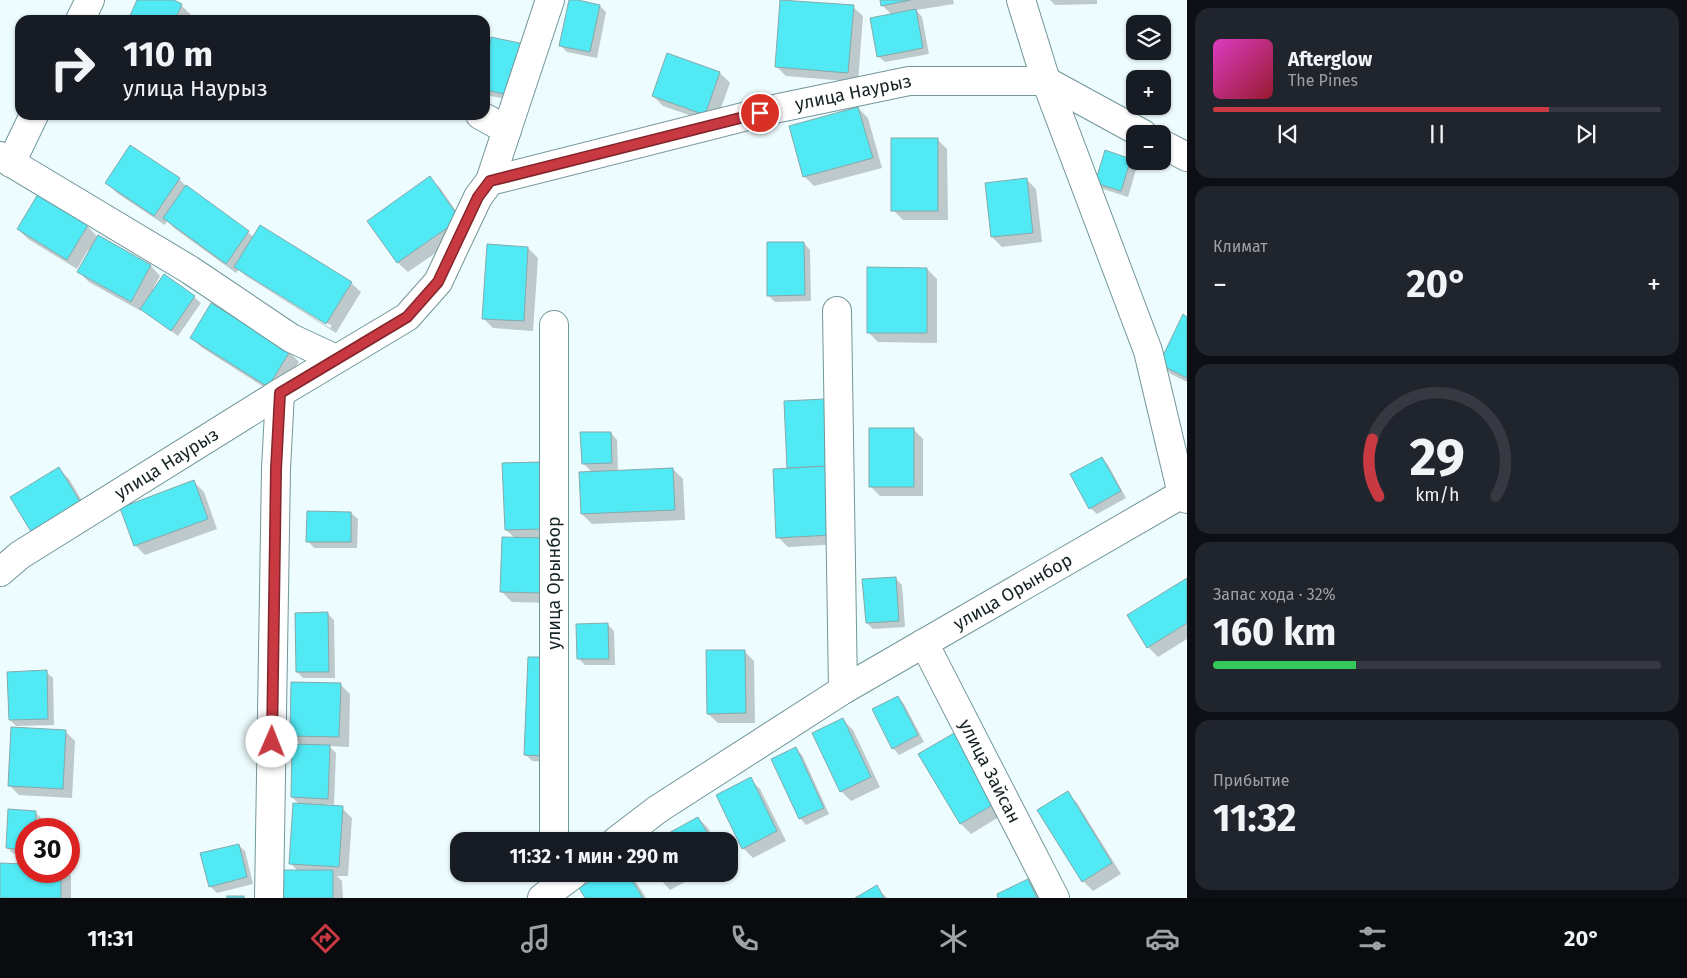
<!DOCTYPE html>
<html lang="ru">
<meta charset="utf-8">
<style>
body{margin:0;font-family:"Fira Sans",sans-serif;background:#20242c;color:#f1f3f6;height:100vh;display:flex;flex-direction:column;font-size:19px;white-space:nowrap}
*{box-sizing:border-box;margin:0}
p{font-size:16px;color:#9ea1a6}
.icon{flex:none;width:28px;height:28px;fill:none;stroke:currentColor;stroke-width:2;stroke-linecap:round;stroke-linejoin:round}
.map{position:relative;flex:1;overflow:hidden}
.sheet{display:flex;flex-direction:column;gap:8px;padding:8px;background:#0d0f14;width:500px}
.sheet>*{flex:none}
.guide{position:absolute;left:15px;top:15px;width:475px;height:105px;border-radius:15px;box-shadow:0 1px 4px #0004;background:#171b24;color:#f1f3f6;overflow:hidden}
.controls{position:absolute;left:1126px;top:15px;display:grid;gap:10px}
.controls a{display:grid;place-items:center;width:45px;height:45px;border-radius:10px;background:#171b24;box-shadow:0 1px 4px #0004;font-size:25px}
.speed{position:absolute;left:15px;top:818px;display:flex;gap:10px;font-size:25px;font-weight:700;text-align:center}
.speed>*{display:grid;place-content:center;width:65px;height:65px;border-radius:50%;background:#171b24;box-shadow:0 1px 4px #0004;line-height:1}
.speed .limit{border:8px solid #d22;background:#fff;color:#111}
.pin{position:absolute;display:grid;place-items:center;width:42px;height:42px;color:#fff;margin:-21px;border:2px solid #fff;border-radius:50%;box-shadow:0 1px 5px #0007}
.me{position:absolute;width:55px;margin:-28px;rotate:1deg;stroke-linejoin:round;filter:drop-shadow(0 0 4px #0008)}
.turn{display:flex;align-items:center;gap:18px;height:105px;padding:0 25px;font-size:22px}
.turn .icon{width:65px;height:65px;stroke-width:2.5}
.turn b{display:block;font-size:35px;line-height:42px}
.big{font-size:38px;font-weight:700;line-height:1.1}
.sheet .widget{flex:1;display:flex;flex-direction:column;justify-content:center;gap:8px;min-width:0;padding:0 18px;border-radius:15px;background:#20242c}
.sheet .dial{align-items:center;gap:0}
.dial svg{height:130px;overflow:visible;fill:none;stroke:#363941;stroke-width:7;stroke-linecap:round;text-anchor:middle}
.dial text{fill:#f1f3f6;stroke:none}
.song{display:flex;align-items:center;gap:15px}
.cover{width:60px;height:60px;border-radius:8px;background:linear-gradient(135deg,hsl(310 70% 55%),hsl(350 70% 35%))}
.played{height:5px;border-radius:2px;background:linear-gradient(90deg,#c83942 75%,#363941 75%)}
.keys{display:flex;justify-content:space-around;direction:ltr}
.heat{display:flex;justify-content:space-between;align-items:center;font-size:28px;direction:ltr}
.charge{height:8px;border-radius:4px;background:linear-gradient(90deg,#34c759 32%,#363941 0)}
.trip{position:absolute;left:450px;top:832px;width:288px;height:50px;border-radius:15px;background:#171b24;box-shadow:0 1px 4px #0004;font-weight:700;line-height:50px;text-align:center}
.menu{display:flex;height:80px;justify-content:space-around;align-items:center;background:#090b0e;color:#9ea1a6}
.menu .icon{width:35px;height:35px}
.menu .current{color:#c83942}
.menu b{font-size:22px;color:#f1f3f6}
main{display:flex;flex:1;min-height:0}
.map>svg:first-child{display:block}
.shadow{fill:#0003;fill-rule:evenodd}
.building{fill:#51e9f4;stroke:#85a9ac}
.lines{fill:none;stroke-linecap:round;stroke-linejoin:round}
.minor-casing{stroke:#729699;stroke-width:30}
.minor{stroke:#fff;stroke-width:28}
.route-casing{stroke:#82252b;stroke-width:12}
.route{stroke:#c83942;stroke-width:9}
.labels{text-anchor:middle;stroke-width:4.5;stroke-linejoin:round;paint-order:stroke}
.street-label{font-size:18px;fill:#152324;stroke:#fff}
</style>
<main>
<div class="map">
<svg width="1187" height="898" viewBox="0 0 1187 898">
<rect width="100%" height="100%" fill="#edfcfe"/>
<g class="shadow">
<polygon points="138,0 171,0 181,5 191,15 189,20 129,20"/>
<polygon points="570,0 600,6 606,12 597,58 567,52 560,45"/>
<polygon points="881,0 953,0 954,4 916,10 922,17 929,54 885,62 878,56 892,15 882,5"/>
<polygon points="1050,0 1097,0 1097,4 1055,5"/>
<polygon points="853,7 863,16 858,82 786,76 776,66"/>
<polygon points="668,54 720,73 730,83 715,124 663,106 653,96"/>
<polygon points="485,79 521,101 490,96 485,91"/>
<polygon points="858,108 868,118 882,168 814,186 804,176"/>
<polygon points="937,139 947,149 948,220 903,220 893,210"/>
<polygon points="1130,160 1137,166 1128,197 1103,189 1096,183"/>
<polygon points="430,178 440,188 469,230 408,272 398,263 368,221"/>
<path d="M179 179 189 189 254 237 351 283 361 292 336 333 246 276 239 269 236 273 174 228 167 221 165 225 117 193 107 183ZM246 272 332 326 330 328 246 275Z"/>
<polygon points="1026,179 1036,189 1042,242 1002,247 992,237"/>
<polygon points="87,226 97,236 151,266 160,276 153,289 194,297 201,303 178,336 142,309 141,311 89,282 79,272 90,251 88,250 77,269 28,239 18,229"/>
<polygon points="804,243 810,250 811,301 775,302 768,295"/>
<polygon points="528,248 538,258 533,331 493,328 483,318"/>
<polygon points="927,269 937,279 937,343 878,342 868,332"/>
<polygon points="1187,318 1187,382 1171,374 1161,364"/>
<polygon points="191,337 289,352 299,362 278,396 201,347"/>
<polygon points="825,400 842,544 788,547 778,537 788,469 785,402"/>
<polygon points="913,429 923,439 923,496 880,496 870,486"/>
<polygon points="611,433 617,440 618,471 673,469 683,479 685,520 592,524 582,514 592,472 583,463"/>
<polygon points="1101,458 1108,465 1126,498 1097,514 1090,508"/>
<polygon points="540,463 550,473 552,603 512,602 502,592 515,538 506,530"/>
<polygon points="59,469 69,479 91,516 44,545"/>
<polygon points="194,482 204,492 217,529 145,555 135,545"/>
<polygon points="351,513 358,519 357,548 314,548 308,541"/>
<polygon points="895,578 902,585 905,627 873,629 867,623"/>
<polygon points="1187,580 1187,639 1158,657 1148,647"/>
<polygon points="328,614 334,620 335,678 303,678 297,672"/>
<polygon points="607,624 614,631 615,665 585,665 579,659"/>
<polygon points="744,651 754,661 755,723 718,723 708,714"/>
<polygon points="529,658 548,762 532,761 526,755"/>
<polygon points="46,672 53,678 54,725 16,726 10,720"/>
<polygon points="340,684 350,694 349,747 329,746 336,753 334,805 327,804 327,807 342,808 352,818 348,876 337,876 342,881 343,898 283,898 298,871 290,863 300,805 292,797 301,745 291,735"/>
<polygon points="898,697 904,704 924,742 899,755 893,748"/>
<polygon points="843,720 853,730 880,787 851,801 841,791"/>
<polygon points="65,731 75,741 72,798 19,795 9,785"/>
<polygon points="796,749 802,755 829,814 806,825 800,818"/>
<polygon points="920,755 1007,812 971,834 961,824"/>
<polygon points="750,779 760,789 786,841 753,858 743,848"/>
<polygon points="1067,793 1077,803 1121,874 1093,891 1083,881"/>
<polygon points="35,812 42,819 41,829 26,829 26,855 14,854 7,848"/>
<polygon points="698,818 708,828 715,841 656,841"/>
<polygon points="238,845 245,851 253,884 217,893 210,886"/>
<polygon points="1,865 26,865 26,871 66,871 71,876 71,898 0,898"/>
<polygon points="604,874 631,874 646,898 587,898 581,888"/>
<polygon points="657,874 700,874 670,890 661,880"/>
<polygon points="1028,880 1034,887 1040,898 1000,898"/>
<polygon points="876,887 887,898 857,898"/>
</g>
<g class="building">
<polygon points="137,0 174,0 182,4 175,20 128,20"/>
<polygon points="569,0 578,0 600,5 590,52 559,46"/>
<polygon points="780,0 854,5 848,73 775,67"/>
<polygon points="880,0 911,0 881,6"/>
<polygon points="916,9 923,48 877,57 870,18"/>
<polygon points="491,37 524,44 515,96 485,90 485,72"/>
<polygon points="667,53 720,72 705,115 652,96"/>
<polygon points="858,107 873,158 803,177 789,126"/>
<rect x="891" y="138" width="47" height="73"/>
<polygon points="130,145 180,178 154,216 105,183"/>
<polygon points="1105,150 1131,159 1121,191 1095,183"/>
<polygon points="430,176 460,219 397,263 367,221"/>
<polygon points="1027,178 1033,233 991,237 985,183"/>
<polygon points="186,185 249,231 226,264 163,218"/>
<polygon points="38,194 88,225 67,260 17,229"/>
<polygon points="260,225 352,282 326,324 234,267"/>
<polygon points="98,235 151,265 131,302 77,272"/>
<polygon points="767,242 804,242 805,295 767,296"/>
<polygon points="487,244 528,247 524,321 482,319"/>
<polygon points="867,267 927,268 927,333 867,333"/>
<polygon points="164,274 195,296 171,331 140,309"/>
<polygon points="211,303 290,351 268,387 190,338"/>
<polygon points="1183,314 1187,317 1187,378 1159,364"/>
<polygon points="825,399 828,466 787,468 784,401"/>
<rect x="869" y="428" width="45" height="59"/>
<polygon points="580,432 611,432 612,463 582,464"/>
<polygon points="1102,457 1121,491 1089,509 1070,474"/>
<polygon points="540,462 543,529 505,530 502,463"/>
<polygon points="828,466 832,535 776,538 773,469"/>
<polygon points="59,467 82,505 33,535 10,497"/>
<polygon points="673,468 675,510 581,514 579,472"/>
<polygon points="194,480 208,519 134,546 120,508"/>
<polygon points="307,511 351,512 351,542 306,542"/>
<polygon points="502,537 544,538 542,593 500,592"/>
<polygon points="896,577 899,621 866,623 862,579"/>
<polygon points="1187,578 1187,623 1147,648 1127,615"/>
<polygon points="328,612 329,672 296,672 295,613"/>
<polygon points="608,623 609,659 577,659 576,624"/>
<polygon points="706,650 745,650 746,713 707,714"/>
<polygon points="528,657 546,657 542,756 524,755"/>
<polygon points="47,670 48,719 9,720 7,672"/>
<polygon points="291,682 341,683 339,737 290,736"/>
<polygon points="898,696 918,735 892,749 872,709"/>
<polygon points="843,718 871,777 840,792 812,733"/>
<polygon points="11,727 66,730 63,789 8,786"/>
<polygon points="956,732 998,802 960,824 918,754"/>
<polygon points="292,744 330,745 328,799 291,797"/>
<polygon points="796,747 824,808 799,819 771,759"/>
<polygon points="751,777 777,831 742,849 716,795"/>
<polygon points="1068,791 1112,863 1082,882 1037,810"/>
<polygon points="293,803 343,806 339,867 289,864"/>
<polygon points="8,809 36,811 35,829 26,829 26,850 6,848"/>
<polygon points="698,817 712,841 654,841"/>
<polygon points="239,844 247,877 209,887 200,853"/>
<polygon points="0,863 26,864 26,871 61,871 61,898 0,898"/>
<polygon points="281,870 333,870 333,898 282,898"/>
<polygon points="602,874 628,874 643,898 585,898 579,888"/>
<polygon points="656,874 672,874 660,881"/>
<polygon points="1028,879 1037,898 998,898 997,894"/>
<polygon points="877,885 884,898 855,898"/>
<rect x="227" y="896" width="17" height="2"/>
</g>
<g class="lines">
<defs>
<g id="minor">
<polyline points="1021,0 1046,81 1148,351 1182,494 1187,499"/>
<polyline points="80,20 90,0"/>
<polyline points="480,115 507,130"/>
<polyline points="1162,144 1187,157"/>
<polyline points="0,156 190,270 291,338 336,359"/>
<polyline points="11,163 34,115"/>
<path id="s1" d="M490 181 779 108 909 81H1046L1143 134"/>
<polyline points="837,311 843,690"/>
<path id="s2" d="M0 572 20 555 280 393 407 317 438 282 478 197 490 181 550 0"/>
<path id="s3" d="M924 643 1055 898"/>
<polyline points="554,841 554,325"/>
<path id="s4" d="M616 841 658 809 843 690 1182 494 1187 495"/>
<polyline points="269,898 276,469 280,393"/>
<polyline points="542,898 574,874"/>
</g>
</defs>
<use href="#minor" class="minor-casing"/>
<use href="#minor" class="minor"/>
</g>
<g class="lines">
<defs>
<polyline id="route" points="272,742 276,469 280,393 407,317 438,282 478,197 490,181 760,113"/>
</defs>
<use href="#route" class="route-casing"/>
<use href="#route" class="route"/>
</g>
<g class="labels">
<g class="street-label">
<text dy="6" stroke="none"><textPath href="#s1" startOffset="374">улица Наурыз</textPath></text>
<text dy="6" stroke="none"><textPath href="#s2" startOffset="199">улица Наурыз</textPath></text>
<text transform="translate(554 583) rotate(-90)" y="6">улица Орынбор</text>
<text dy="6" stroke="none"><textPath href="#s4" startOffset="469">улица Орынбор</textPath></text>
<text dy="6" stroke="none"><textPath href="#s3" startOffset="144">улица Зайсан</textPath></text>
</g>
</g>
</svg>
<div class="controls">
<a><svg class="icon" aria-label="layers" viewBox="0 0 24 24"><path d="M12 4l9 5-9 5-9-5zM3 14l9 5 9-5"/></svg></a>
<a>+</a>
<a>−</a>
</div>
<div class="speed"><div class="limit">30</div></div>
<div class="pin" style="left:760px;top:113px;background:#d93025"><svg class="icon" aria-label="arrive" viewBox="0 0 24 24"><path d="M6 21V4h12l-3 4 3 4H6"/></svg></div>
<svg class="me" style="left:272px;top:742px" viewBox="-20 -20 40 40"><circle r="19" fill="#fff"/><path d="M0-13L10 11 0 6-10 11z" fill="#c83942"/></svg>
<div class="trip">11:32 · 1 мин · 290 m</div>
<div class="guide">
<div class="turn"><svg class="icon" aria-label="right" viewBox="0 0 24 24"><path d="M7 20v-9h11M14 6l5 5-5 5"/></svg><div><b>110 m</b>улица Наурыз</div></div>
</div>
</div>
<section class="sheet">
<div class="widget">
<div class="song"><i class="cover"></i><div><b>Afterglow</b><p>The Pines</p></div></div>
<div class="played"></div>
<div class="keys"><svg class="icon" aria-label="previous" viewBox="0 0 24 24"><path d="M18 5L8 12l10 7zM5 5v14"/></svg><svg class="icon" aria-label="pause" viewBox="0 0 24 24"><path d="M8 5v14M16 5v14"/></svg><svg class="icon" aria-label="next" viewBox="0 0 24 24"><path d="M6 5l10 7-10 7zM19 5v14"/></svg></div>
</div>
<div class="widget"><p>Климат</p>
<div class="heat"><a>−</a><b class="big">20°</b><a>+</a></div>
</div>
<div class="widget dial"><svg viewBox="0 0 100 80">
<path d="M14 69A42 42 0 1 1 86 69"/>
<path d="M14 69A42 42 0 0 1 10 34" stroke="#c83942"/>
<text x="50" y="56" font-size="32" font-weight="700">29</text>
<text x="50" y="72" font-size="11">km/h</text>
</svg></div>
<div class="widget"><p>Запас хода · 32%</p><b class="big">160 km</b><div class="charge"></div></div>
<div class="widget"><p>Прибытие</p><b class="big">11:32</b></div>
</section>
</main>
<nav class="menu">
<b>11:31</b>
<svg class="icon current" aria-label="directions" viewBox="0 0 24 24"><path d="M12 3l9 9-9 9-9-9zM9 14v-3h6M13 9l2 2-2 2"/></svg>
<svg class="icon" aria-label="music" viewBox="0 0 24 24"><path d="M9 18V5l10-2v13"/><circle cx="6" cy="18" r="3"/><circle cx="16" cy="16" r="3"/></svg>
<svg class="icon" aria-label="phone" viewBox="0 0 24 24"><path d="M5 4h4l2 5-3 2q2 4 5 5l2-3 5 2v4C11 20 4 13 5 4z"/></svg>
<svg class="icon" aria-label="climate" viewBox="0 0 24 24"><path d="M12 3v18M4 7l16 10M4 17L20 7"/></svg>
<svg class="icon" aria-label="car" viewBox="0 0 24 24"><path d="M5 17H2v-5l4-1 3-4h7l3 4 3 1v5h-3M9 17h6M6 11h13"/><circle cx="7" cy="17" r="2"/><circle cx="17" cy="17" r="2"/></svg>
<svg class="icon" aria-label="filters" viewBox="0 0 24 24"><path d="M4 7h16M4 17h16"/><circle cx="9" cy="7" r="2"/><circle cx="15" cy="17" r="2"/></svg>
<b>20°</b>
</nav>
